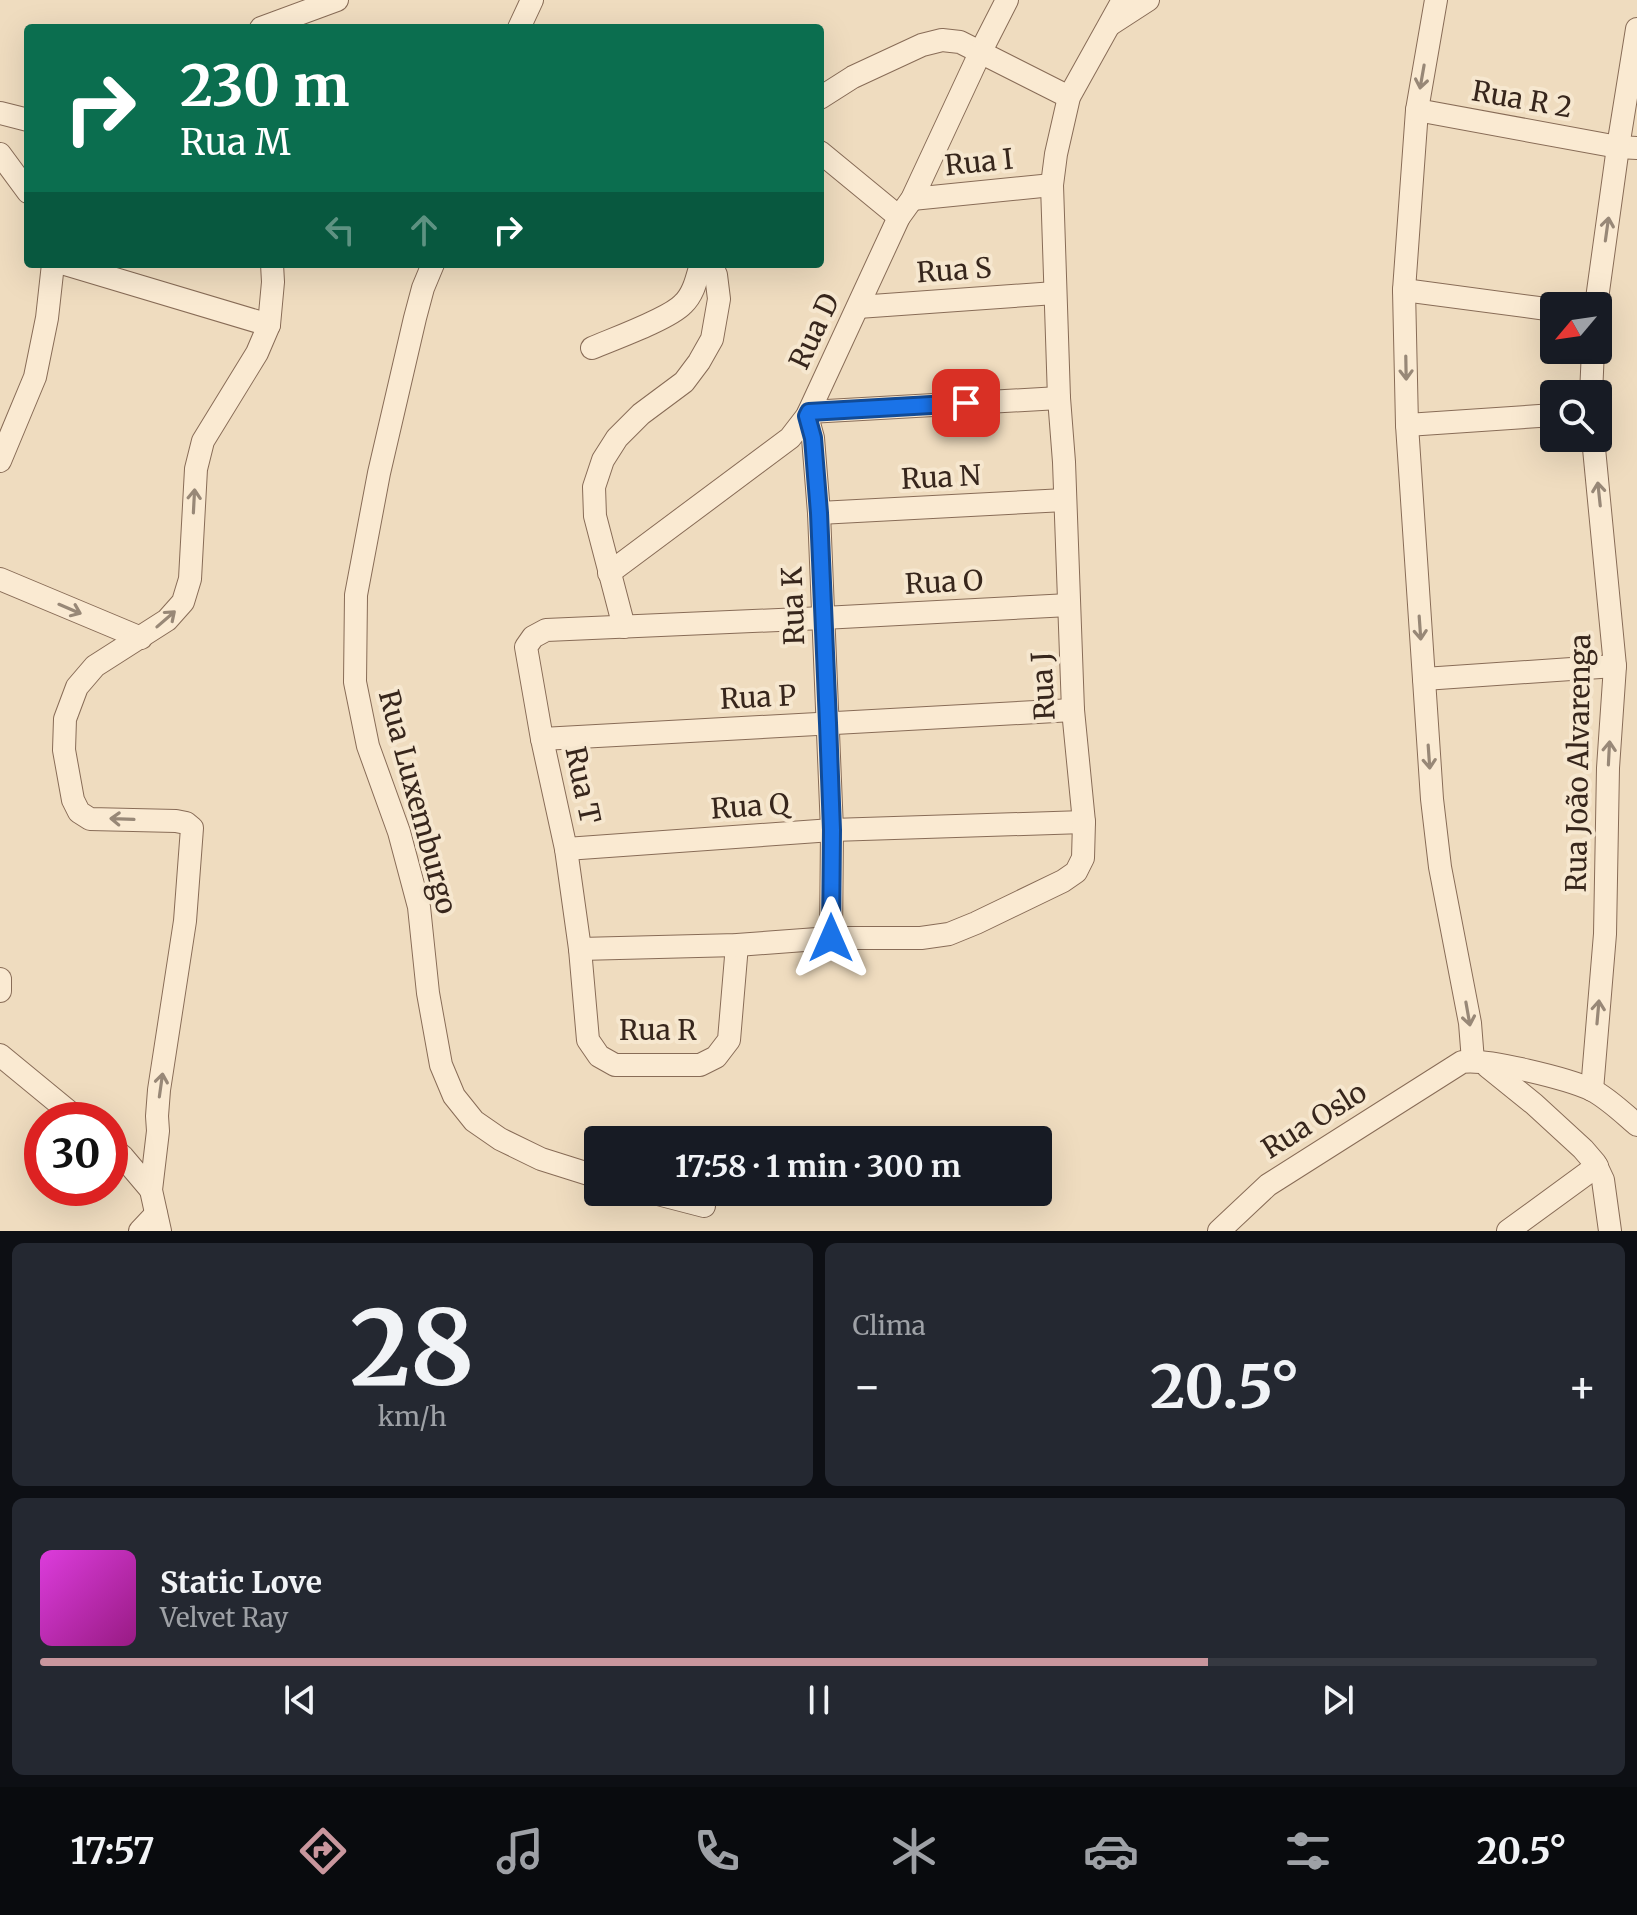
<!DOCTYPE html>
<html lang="pt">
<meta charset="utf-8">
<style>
body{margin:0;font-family:Merriweather,serif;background:#242831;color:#f1f3f6;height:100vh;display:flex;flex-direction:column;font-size:30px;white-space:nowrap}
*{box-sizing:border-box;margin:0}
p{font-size:26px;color:#9ea1a6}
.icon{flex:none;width:44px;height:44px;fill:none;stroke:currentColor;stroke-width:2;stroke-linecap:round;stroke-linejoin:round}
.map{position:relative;height:1231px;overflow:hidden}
.sheet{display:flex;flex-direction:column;gap:12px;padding:12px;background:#0d0f14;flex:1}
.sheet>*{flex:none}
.banner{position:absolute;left:24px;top:24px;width:800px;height:244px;border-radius:8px;box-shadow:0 8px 32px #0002;background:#0b6e4f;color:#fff;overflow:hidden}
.needle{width:52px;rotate:241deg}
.fabs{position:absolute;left:1540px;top:292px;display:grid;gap:16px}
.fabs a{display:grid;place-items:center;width:72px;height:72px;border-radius:8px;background:#171b24;box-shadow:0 8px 32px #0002;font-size:40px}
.speed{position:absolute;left:24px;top:1102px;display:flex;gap:16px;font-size:40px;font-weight:700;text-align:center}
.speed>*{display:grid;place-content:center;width:104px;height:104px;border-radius:50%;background:#171b24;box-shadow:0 8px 32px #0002;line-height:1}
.speed .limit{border:12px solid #d22;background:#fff;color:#111}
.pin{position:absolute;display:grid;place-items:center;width:68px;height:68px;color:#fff;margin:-34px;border-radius:16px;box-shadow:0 4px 12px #0006}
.me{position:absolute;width:88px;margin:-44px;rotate:0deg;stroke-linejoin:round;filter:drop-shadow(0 0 6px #0008)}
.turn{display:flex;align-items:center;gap:28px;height:168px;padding:0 24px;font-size:36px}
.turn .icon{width:104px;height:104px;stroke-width:2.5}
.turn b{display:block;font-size:56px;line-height:68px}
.lanes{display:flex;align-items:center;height:76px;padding:0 24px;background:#0003;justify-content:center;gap:40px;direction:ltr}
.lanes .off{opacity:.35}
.big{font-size:60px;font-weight:700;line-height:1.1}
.sheet .widget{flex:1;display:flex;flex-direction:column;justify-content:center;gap:12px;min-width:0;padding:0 28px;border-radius:12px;background:#242831}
.sheet .dial{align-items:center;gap:0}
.dial b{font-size:104px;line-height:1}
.song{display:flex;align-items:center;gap:24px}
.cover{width:96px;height:96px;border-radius:12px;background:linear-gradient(135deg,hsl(300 70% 55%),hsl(310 70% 35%))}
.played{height:8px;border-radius:4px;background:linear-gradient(90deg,#c9969d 75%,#363941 75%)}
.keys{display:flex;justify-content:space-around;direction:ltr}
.heat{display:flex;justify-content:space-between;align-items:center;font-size:44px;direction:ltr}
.sheet .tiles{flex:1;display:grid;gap:12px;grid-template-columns:1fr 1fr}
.widget:last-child{grid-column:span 2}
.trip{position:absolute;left:584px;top:1126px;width:468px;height:80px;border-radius:8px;background:#171b24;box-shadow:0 8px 32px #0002;font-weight:700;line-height:80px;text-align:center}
.tabs{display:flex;height:128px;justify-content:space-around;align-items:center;background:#090b0e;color:#9ea1a6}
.tabs .icon{width:56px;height:56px}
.tabs .selected{color:#c9969d}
.tabs b{font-size:36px;color:#f1f3f6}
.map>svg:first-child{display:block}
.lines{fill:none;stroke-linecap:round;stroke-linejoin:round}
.minor-casing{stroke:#886c57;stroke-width:24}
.minor{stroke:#faead2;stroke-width:22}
.oneway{stroke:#988877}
.route-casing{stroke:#114b97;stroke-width:20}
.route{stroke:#1a73e8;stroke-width:14}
.labels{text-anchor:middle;stroke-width:8;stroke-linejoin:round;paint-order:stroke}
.street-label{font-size:28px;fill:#37261c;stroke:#f6e7cf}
</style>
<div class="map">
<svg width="1637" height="1231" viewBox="0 0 1637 1231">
<rect width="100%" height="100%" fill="#efdcbf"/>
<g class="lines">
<defs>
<g id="minor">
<polyline points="1436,0 1417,110 1404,290 1407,425 1432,799 1440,867 1470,1023 1473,1061"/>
<polyline points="1111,24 1148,0"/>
<polyline points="261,28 337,0"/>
<polyline points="519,28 532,0"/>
<polyline points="820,98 853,77 922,45 942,40 960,42 1069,97"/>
<polyline points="1417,110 1618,147 1637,148"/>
<polyline points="0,113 28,120"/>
<polyline points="820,152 899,217"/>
<polyline points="0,154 28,192"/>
<polyline points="912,199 1052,185"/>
<polyline points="65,264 269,325"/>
<polyline points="433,264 423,288 415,318 379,473 356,595 355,682 368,746 399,832 419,907 428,993 441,1065 454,1096 474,1121 500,1139 541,1159 598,1177"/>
<polyline points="1404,290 1554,310"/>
<polyline points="1596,306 1618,147 1637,29"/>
<polyline points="858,307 1055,293"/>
<path d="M592 348C613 339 669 319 683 304 694 294 697 277 701 264"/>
<polyline points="1591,394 1593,350"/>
<polyline points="809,412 1059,398"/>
<polyline points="807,416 813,438 819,513 832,830 831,938"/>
<polyline points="1407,425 1554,415"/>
<polyline points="0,461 35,377 47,318 53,264"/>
<polyline points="819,513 1065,500"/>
<polyline points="609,573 790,438 807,416 899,217 912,199 980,53 1007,0"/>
<polyline points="0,579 141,638"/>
<polyline points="624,627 595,516 594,487 603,460 617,438 641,414 684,382 699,362 712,339 719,299 716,275 711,264"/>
<polyline points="1424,679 1615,666"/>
<polyline points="542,739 1073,710"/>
<polyline points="566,849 832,830 1084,822"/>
<polyline points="737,945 729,1040 716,1057 700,1065 615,1065 599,1056 588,1040 580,949 566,849 542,739 526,647 533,637 546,630 823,618 1069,605"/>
<polyline points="580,949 737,945 831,938 921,938 949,934 976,923 1063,881 1076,872 1083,858 1084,822 1073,710 1064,462 1059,398 1052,185 1056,154 1069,97 1123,0"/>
<polyline points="0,979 0,991"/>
<polyline points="0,1055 79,1120"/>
<polyline points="1488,1067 1534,1104 1583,1149 1595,1163 1603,1180 1610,1231"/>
<polyline points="1592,1090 1605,934 1608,768 1615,666 1593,438"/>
<polyline points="110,1146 123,1157 151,1190"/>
<polyline points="650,1192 704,1206"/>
<polyline points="140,1231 156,1214"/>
<polyline points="160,1231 151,1190 158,1131 157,1116 159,1090 185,921 192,828 186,823 176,821 90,819 79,812 73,800 64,750 65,719 77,687 95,666 167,620 183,602 190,579 196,469 203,441 257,353 269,325 273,282 272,264"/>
<path d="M1219 1231 1268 1185 1462 1062C1485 1058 1569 1079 1592 1090 1609 1099 1623 1113 1637 1125"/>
<polyline points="1508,1231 1597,1166"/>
</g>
</defs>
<use href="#minor" class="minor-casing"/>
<use href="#minor" class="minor"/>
</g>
<defs><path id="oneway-shaft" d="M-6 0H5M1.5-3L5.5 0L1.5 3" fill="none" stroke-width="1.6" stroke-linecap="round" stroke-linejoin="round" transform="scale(2)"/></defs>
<g class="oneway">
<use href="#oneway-shaft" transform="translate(1422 77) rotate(100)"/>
<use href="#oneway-shaft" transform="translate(1607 229) rotate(-82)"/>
<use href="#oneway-shaft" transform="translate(1406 368) rotate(89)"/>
<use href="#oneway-shaft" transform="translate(1599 494) rotate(-96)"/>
<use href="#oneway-shaft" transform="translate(194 501) rotate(-87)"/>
<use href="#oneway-shaft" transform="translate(70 609) rotate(23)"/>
<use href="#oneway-shaft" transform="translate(166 619) rotate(-41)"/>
<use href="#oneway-shaft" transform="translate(1420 628) rotate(86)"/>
<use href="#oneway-shaft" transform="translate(1609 753) rotate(-87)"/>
<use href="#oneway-shaft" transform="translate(1429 757) rotate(86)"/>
<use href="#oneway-shaft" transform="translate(122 819) rotate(-178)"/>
<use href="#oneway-shaft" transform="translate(1598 1012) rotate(-85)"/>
<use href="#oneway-shaft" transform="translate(1468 1014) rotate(80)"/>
<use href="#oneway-shaft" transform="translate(161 1085) rotate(-82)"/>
</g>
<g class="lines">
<defs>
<polyline id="route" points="831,938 832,830 828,723 819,513 813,438 807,416 809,412 966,403"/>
</defs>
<use href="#route" class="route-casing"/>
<use href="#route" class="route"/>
</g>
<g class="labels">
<g class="street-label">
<text transform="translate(1522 99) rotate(10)" y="10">Rua R 2</text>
<text transform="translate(979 162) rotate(-6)" y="10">Rua I</text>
<text transform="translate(954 270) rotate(-4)" y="10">Rua S</text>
<text transform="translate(814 331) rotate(-65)" y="10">Rua D</text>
<text transform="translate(941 477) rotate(-3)" y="10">Rua N</text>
<text transform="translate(944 582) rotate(-3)" y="10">Rua O</text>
<text transform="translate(793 606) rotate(-92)" y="10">Rua K</text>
<text transform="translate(1043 686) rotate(-93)" y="10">Rua J</text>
<text transform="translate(758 697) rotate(-3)" y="10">Rua P</text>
<text transform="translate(1578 763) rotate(-89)" y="10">Rua João Alvarenga</text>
<text transform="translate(583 785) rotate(78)" y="10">Rua T</text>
<text transform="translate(418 802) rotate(75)" y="10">Rua Luxemburgo</text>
<text transform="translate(750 806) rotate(-4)" y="10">Rua Q</text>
<text x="658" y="1040">Rua R</text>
<text transform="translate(1314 1120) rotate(-32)" y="10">Rua Oslo</text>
</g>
</g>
</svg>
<div class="fabs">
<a><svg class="needle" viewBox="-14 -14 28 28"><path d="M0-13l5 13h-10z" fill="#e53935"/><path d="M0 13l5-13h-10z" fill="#9ea1a6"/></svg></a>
<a><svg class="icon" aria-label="search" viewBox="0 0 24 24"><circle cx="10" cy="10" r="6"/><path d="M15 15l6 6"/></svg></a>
</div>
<div class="speed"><div class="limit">30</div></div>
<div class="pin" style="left:966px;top:403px;background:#d93025"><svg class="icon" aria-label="arrive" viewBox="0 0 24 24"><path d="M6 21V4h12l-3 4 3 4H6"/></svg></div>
<svg class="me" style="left:831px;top:938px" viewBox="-20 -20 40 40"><path d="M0-17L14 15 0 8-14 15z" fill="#1a73e8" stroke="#fff" stroke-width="4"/></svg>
<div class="trip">17:58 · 1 min · 300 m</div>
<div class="banner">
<div class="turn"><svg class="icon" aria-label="right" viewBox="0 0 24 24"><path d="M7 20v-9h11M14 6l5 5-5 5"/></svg><div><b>230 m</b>Rua M</div></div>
<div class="lanes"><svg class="icon off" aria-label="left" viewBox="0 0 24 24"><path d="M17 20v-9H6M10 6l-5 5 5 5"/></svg><svg class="icon off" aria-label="ahead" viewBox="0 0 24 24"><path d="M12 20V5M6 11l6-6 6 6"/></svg><svg class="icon" aria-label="right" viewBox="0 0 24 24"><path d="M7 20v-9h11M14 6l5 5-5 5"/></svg></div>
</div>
</div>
<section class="sheet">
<div class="tiles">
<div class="widget dial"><b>28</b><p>km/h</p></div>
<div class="widget"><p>Clima</p>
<div class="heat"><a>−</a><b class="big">20.5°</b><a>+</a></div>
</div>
<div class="widget">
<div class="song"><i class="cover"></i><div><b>Static Love</b><p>Velvet Ray</p></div></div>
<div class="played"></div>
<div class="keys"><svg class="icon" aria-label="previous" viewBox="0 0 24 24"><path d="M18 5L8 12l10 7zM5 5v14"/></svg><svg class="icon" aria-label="pause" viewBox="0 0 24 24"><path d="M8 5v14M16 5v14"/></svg><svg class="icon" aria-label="next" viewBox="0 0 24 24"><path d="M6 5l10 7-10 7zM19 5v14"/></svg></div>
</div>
</div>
</section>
<nav class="tabs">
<b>17:57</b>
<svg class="icon selected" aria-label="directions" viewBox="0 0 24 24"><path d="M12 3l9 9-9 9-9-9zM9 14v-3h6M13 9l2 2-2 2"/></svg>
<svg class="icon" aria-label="music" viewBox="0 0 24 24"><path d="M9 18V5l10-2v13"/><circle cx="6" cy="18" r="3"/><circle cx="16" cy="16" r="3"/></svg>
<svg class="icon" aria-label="phone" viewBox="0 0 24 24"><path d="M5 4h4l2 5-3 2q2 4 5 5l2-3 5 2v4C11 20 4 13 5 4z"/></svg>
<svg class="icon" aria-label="climate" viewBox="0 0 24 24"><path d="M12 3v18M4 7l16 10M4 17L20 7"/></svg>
<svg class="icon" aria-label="car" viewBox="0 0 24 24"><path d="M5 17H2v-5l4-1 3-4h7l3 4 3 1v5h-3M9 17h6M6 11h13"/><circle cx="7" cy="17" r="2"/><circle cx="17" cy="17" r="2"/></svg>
<svg class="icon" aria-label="filters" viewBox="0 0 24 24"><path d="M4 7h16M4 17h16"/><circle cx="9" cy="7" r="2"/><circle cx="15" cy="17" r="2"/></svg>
<b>20.5°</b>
</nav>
